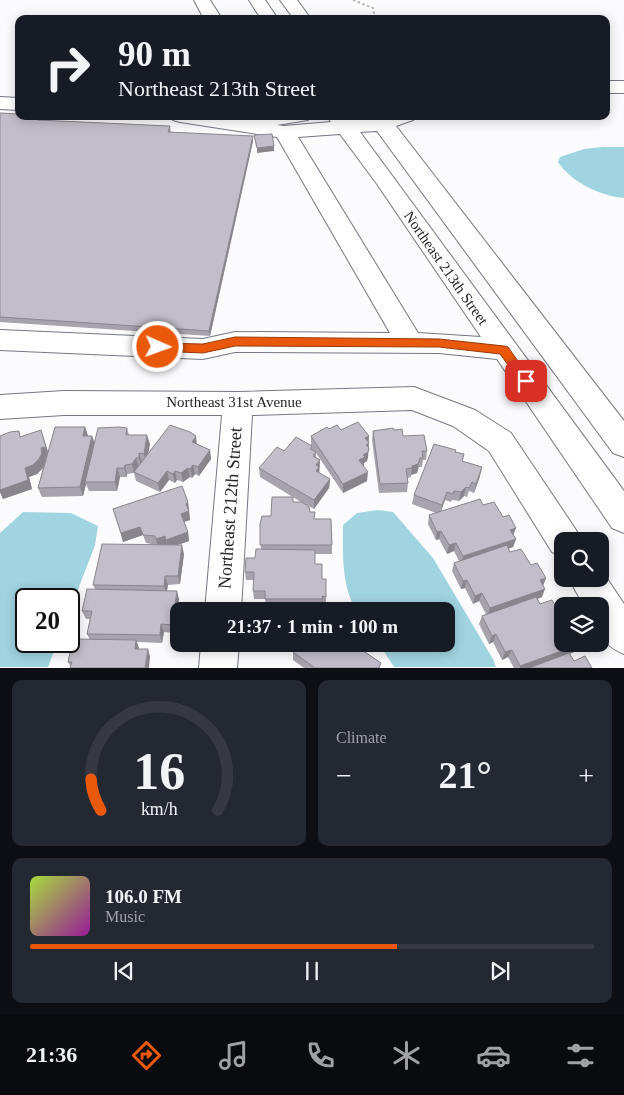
<!DOCTYPE html>
<meta charset="utf-8">
<style>
body{margin:0;font-family:"Times New Roman",serif;background:#242831;color:#f1f3f6;height:100vh;display:flex;flex-direction:column;font-size:19px;white-space:nowrap}
*{box-sizing:border-box;margin:0}
p{font-size:16px;color:#9ea1a6}
.icon{flex:none;width:28px;height:28px;fill:none;stroke:currentColor;stroke-width:2;stroke-linecap:round;stroke-linejoin:round}
.map{position:relative;height:668px;overflow:hidden}
.panel{display:flex;flex-direction:column;gap:12px;padding:12px;background:#0d0f14;flex:1}
.panel>*{flex:none}
.hud{position:absolute;left:15px;top:15px;width:595px;height:105px;border-radius:10px;box-shadow:0 2px 12px #0003;background:#171b24;color:#f1f3f6;overflow:hidden}
.tools{position:absolute;left:554px;top:532px;display:grid;gap:10px}
.tools a{display:grid;place-items:center;width:55px;height:55px;border-radius:10px;background:#171b24;box-shadow:0 2px 12px #0003;font-size:25px}
.speed{position:absolute;left:15px;top:588px;display:flex;gap:10px;font-size:25px;font-weight:700;text-align:center}
.speed>*{display:grid;place-content:center;width:65px;height:65px;border-radius:50%;background:#171b24;box-shadow:0 2px 12px #0003;line-height:1}
.speed .limit{border:2px solid #111;border-radius:8px;background:#fff;color:#111}
.pin{position:absolute;display:grid;place-items:center;width:42px;height:42px;color:#fff;margin:-21px;border-radius:10px;box-shadow:0 2px 8px #0006}
.me{position:absolute;width:55px;margin:-28px;rotate:92deg;stroke-linejoin:round;filter:drop-shadow(0 0 4px #0008)}
.turn{display:flex;align-items:center;gap:18px;height:105px;padding:0 20px;font-size:22px}
.turn .icon{width:65px;height:65px;stroke-width:2.5}
.turn b{display:block;font-size:35px;line-height:42px}
.big{font-size:38px;font-weight:800;line-height:1.1}
.panel .card{flex:1;display:flex;flex-direction:column;justify-content:center;gap:8px;min-width:0;padding:0 18px;border-radius:10px;background:#242831}
.panel .dial{align-items:center;gap:0}
.dial svg{height:130px;overflow:visible;fill:none;stroke:#363941;stroke-width:7;stroke-linecap:round;text-anchor:middle}
.dial text{fill:#f1f3f6;stroke:none}
.song{display:flex;align-items:center;gap:15px}
.cover{width:60px;height:60px;border-radius:8px;background:linear-gradient(135deg,hsl(80 70% 55%),hsl(300 70% 35%))}
.played{height:5px;border-radius:2px;background:linear-gradient(90deg,#ea580c 65%,#363941 65%)}
.keys{display:flex;justify-content:space-around;direction:ltr}
.heat{display:flex;justify-content:space-between;align-items:center;font-size:28px;direction:ltr}
.panel .tiles{flex:1;display:grid;gap:12px;grid-template-columns:1fr 1fr}
.card:last-child{grid-column:span 2}
.trip{position:absolute;left:170px;top:602px;width:285px;height:50px;border-radius:10px;background:#171b24;box-shadow:0 2px 12px #0003;font-weight:800;line-height:50px;text-align:center}
.tab-bar{display:flex;height:80px;justify-content:space-around;align-items:center;background:#090b0e;color:#9ea1a6}
.tab-bar .icon{width:35px;height:35px}
.tab-bar .current{color:#ea580c}
.tab-bar b{font-size:22px;color:#f1f3f6}
.map>svg:first-child{display:block}
.water{fill:#a0d4e0}
.lines{fill:none;stroke-linecap:round;stroke-linejoin:round}
.minor-casing{stroke:#757782;stroke-width:2}
.path{stroke:#b6b7ba;stroke-width:2;stroke-dasharray:2.5 2.5;stroke-linecap:butt}
.minor{fill:#fff;fill-rule:evenodd}
.wall{fill:#a7a3ad}
.shaded-wall{fill:#88858d}
.building{fill:#c2bec9;stroke:#88858d}
.route{fill:#ea580c;stroke:#983908}
.labels{text-anchor:middle;stroke-width:4.5;stroke-linejoin:round;paint-order:stroke}
.street-label{font-size:15px;fill:#242529;stroke:#fff}
.near-street-label{font-size:18px;fill:#242529;stroke:#fff}
</style>
<div class="map">
<svg width="624" height="668" viewBox="0 0 624 668">
<rect width="100%" height="100%" fill="#fbfbfe"/>
<g class="water">
<path d="M603 147H624V198C600 196 571 182 558 162L560 157 584 149Z"/>
<path d="M378 510 393 512 433 558 493 659 496 667H394L379 644H446V611H357C341 587 343 553 343 525L357 513Z"/>
<polygon points="23,512 71,513 98,526 95,545 69,613 69,599 26,599 26,641 58,641 48,667 0,667 0,533"/>
</g>
<g class="lines">
<defs>
<g id="minor">
<polygon points="194,0 210,0 222,19 204,19"/>
<polygon points="249,0 265,0 278,19 261,19"/>
<polygon points="280,0 297,0 311,19 294,19"/>
<rect x="606" y="81" width="18" height="12"/>
<polygon points="0,97 19,98 19,110 0,109"/>
<path d="M170 116H311L308 120 277 125 284 126 331 122 327 116H348L351 120 369 119 367 116H416L413 120 396 126 624 421V457L613 453 377 131 360 132 624 491V533L612 528 497 359 439 353 235 352 203 359 0 350V330L203 339 235 332 390 333 277 137 180 122 173 120ZM340 134 377 184 481 337 418 333 298 137Z"/>
<polygon points="414,387 475,410 511,433 576,530 581,541 562,541 562,556 552,552 489,451 453,426 412,410 252,415 241,611 205,611 222,415 64,415 0,419 0,395 64,391 238,392"/>
<path d="M600 568 624 604V654C599 644 600 630 600 606H584L569 579H600Z"/>
<polygon points="201,644 239,644 237,668 199,668"/>
</g>
</defs>
<use href="#minor" class="minor-casing"/>
<polyline class="path" points="353,0 373,8 375,19"/>
<use href="#minor" class="minor"/>
</g>
<g class="wall">
<polygon points="0,113 39,116 40,120 170,126 171,132 253,141 210,336 0,322"/>
<polygon points="85,427 88,436 92,436 95,443 127,428 129,435 150,444 148,454 197,444 210,450 211,459 199,476 195,474 192,478 190,477 183,482 177,480 175,483 169,480 160,492 136,481 134,473 127,474 127,477 120,477 117,491 89,491 86,484 83,496 42,497 38,488 43,468 37,474 29,477 32,489 3,499 0,492 0,436 21,437 44,440 48,451"/>
<polygon points="329,429 341,430 369,443 368,457 367,461 364,463 364,466 367,481 343,493 316,453 316,457 320,460 319,473 330,479 329,488 314,509 303,503 332,545 332,554 315,554 315,564 322,579 326,579 326,605 323,605 322,607 266,608 265,599 254,599 253,591 254,580 246,580 245,572 261,549 260,524 294,502 301,502 260,477 259,468 284,451 311,445 311,436"/>
<polygon points="394,430 427,451 426,460 423,460 422,467 419,467 417,473 411,475 411,477 408,478 408,483 407,492 379,493 372,440 373,431"/>
<polygon points="455,452 464,454 462,461 480,476 474,493 469,491 467,497 464,496 459,501 452,500 451,502 445,500 441,511 483,505 514,536 516,539 513,547 508,549 510,552 531,565 546,578 543,585 542,597 538,599 540,604 578,645 574,652 570,654 574,661 592,668 514,668 508,657 502,660 493,642 489,644 479,624 482,616 486,614 479,601 473,604 465,588 461,589 452,571 454,563 459,561 454,551 447,554 439,539 436,540 428,524 429,515 436,513 412,504 414,495"/>
<polygon points="188,502 190,520 184,522 188,532 189,541 178,545 184,554 180,584 168,585 167,591 179,599 174,633 164,632 162,643 137,642 139,649 148,649 150,657 71,667 68,662 76,644 90,640 87,634 90,619 86,619 82,611 95,589 93,585 157,545 146,543 143,535 123,542 113,509"/>
<polygon points="360,647 359,648 381,663 380,668 304,668 293,660 293,652"/>
</g>
<g class="shaded-wall">
<polygon points="253,136 253,141 210,336 209,331"/>
<polygon points="274,146 274,151 257,153 257,148"/>
<polygon points="85,427 88,436 83,436"/>
<polygon points="41,430 49,456 45,457 46,462 43,468 37,474 29,477 32,489 3,499 0,492 0,490 25,468 41,448"/>
<polygon points="147,435 150,444 146,463 144,454"/>
<polygon points="92,436 95,445 85,482 86,484 83,496 80,487"/>
<polygon points="196,436 197,445 192,442"/>
<polygon points="369,436 368,457 367,461 364,463 364,466 359,460 365,438"/>
<polygon points="210,450 211,459 199,476 198,467"/>
<polygon points="139,453 142,463 141,467 139,458"/>
<polygon points="136,458 139,467 134,473 132,464"/>
<polygon points="420,458 417,473 411,475 412,466"/>
<polygon points="320,460 319,476 316,480 316,465"/>
<polygon points="125,465 127,474 127,477 124,468"/>
<polygon points="193,465 195,474 192,478 190,469"/>
<polygon points="482,467 480,476 474,493 476,484"/>
<polygon points="117,468 120,477 117,491 115,482"/>
<polygon points="188,468 190,477 183,482 181,473"/>
<polygon points="167,471 169,480 160,492 158,483"/>
<polygon points="175,471 177,480 175,483 173,474"/>
<polygon points="368,472 367,481 343,493 343,484"/>
<polygon points="330,479 329,488 314,509 314,500"/>
<polygon points="466,487 464,496 459,501 461,492"/>
<polygon points="447,492 445,500 440,514 442,505"/>
<polygon points="188,502 190,520 183,522 181,514 186,504"/>
<polygon points="140,527 143,535 123,542 121,533"/>
<polygon points="516,528 513,536 510,530"/>
<polygon points="441,531 439,539 436,540 437,532"/>
<polygon points="188,532 189,541 168,548 166,540"/>
<polygon points="165,536 167,544 158,548 156,539"/>
<polygon points="516,539 513,547 461,564 463,556"/>
<polygon points="456,543 454,551 447,554 449,545"/>
<polygon points="182,545 184,554 180,584 178,576"/>
<polygon points="165,576 168,585 166,595 164,586"/>
<polygon points="546,578 543,586 540,580"/>
<polygon points="467,580 465,588 461,589 463,581"/>
<polygon points="545,589 542,597 487,616 490,608"/>
<polygon points="177,591 179,599 174,633 172,625"/>
<polygon points="482,593 479,601 473,604 475,596"/>
<polygon points="161,624 164,632 162,643 160,635"/>
<polygon points="496,634 493,642 489,644 492,636"/>
<polygon points="136,640 139,648 137,657 135,649"/>
<polygon points="358,644 360,644 360,647 355,654 356,646"/>
<polygon points="578,645 574,652 533,668 520,668 520,666"/>
<polygon points="148,649 150,657 149,668 145,668"/>
<polygon points="512,650 508,657 502,660 505,652"/>
</g>
<g class="building">
<polygon points="0,113 19,114 19,116 39,116 37,120 170,126 168,132 253,136 209,331 0,317"/>
<polygon points="272,134 274,146 257,148 254,135"/>
<polygon points="358,422 369,436 365,438 369,443 366,445 369,448 368,452 363,455 365,457 359,460 368,472 343,484 311,436 327,427 329,429 337,425 341,430"/>
<polygon points="170,425 190,432 196,436 192,442 210,450 198,467 193,465 190,469 188,468 181,473 175,471 173,474 167,471 158,483 134,472"/>
<polygon points="55,427 85,427 83,436 92,436 80,487 38,488"/>
<polygon points="119,427 127,428 126,435 147,435 144,454 139,453 139,458 136,458 132,464 125,465 124,468 117,468 115,482 85,482 98,428"/>
<polygon points="393,428 394,430 402,429 403,436 424,435 427,451 422,451 423,458 420,458 418,464 412,466 412,468 406,469 408,483 380,484 373,431"/>
<polygon points="41,430 46,447 41,448 42,453 39,459 33,465 25,468 28,480 0,490 0,436 10,432 19,431 20,437"/>
<polygon points="296,437 312,446 310,449 316,452 313,456 320,460 316,465 319,467 316,471 330,479 314,500 259,468 277,447 284,451"/>
<polygon points="434,444 456,450 455,452 464,454 462,461 482,467 476,484 472,482 469,488 466,487 461,492 454,491 453,494 447,492 442,505 414,495"/>
<polygon points="182,486 188,502 186,504 189,511 181,514 188,532 166,540 165,536 156,539 155,536 143,535 140,527 121,533 113,509"/>
<polygon points="272,497 293,497 293,502 302,502 309,507 310,512 315,512 314,519 331,519 332,545 260,545 260,524 262,516 271,516"/>
<polygon points="480,499 483,505 494,502 503,517 509,515 516,528 510,530 516,539 463,556 456,543 449,545 441,531 437,532 429,515"/>
<polygon points="102,544 182,545 178,576 165,576 164,586 93,585"/>
<polygon points="507,545 510,552 521,549 531,565 537,563 546,578 540,580 545,589 490,608 482,593 475,596 467,580 463,581 454,563"/>
<polygon points="256,549 315,550 315,564 322,564 322,579 326,579 326,597 322,596 323,599 265,599 265,591 253,591 254,572 245,572 246,558 255,558"/>
<polygon points="87,589 177,591 172,625 161,624 160,635 87,634 92,611 82,611"/>
<polygon points="536,597 540,604 552,600 562,618 562,644 578,644 578,645 520,666 512,650 505,652 496,634 492,636 482,616"/>
<polygon points="311,605 320,611 307,611"/>
<polygon points="77,639 136,640 135,649 148,649 145,668 70,668 72,662 68,662 72,644 76,644"/>
<polygon points="299,644 358,644 356,646 381,663 378,668 315,668 293,652"/>
<polygon points="569,653 574,661 585,656 592,668 529,668"/>
</g>
<polygon class="route" points="235,337 439,339 504,346 508,347 532,381 530,384 522,384 500,354 439,347 235,346 203,353 158,351 152,347 158,343 203,344"/>
<g class="labels">
<g class="street-label">
<text transform="translate(446 268) rotate(55)" y="5">Northeast 213th Street</text>
<text x="234" y="407">Northeast 31st Avenue</text>
</g>
<g class="near-street-label">
<text transform="translate(230 508) rotate(-86)" y="6">Northeast 212th Street</text>
</g>
</g>
</svg>
<div class="tools">
<a><svg class="icon" aria-label="search" viewBox="0 0 24 24"><circle cx="10" cy="10" r="6"/><path d="M15 15l6 6"/></svg></a>
<a><svg class="icon" aria-label="layers" viewBox="0 0 24 24"><path d="M12 4l9 5-9 5-9-5zM3 14l9 5 9-5"/></svg></a>
</div>
<div class="speed"><div class="limit">20</div></div>
<div class="pin" style="left:526px;top:381px;background:#d93025"><svg class="icon" aria-label="arrive" viewBox="0 0 24 24"><path d="M6 21V4h12l-3 4 3 4H6"/></svg></div>
<svg class="me" style="left:158px;top:347px" viewBox="-20 -20 40 40"><circle r="17" fill="#ea580c" stroke="#fff" stroke-width="3"/><path d="M0-11L8 9 0 5-8 9z" fill="#fff"/></svg>
<div class="trip">21:37 · 1 min · 100 m</div>
<div class="hud">
<div class="turn"><svg class="icon" aria-label="right" viewBox="0 0 24 24"><path d="M7 20v-9h11M14 6l5 5-5 5"/></svg><div><b>90 m</b>Northeast 213th Street</div></div>
</div>
</div>
<section class="panel">
<div class="tiles">
<div class="card dial"><svg viewBox="0 0 100 80">
<path d="M14 69A42 42 0 1 1 86 69"/>
<path d="M14 69A42 42 0 0 1 8 50" stroke="#ea580c"/>
<text x="50" y="56" font-size="32" font-weight="700">16</text>
<text x="50" y="72" font-size="11">km/h</text>
</svg></div>
<div class="card"><p>Climate</p>
<div class="heat"><a>−</a><b class="big">21°</b><a>+</a></div>
</div>
<div class="card">
<div class="song"><i class="cover"></i><div><b>106.0 FM</b><p>Music</p></div></div>
<div class="played"></div>
<div class="keys"><svg class="icon" aria-label="previous" viewBox="0 0 24 24"><path d="M18 5L8 12l10 7zM5 5v14"/></svg><svg class="icon" aria-label="pause" viewBox="0 0 24 24"><path d="M8 5v14M16 5v14"/></svg><svg class="icon" aria-label="next" viewBox="0 0 24 24"><path d="M6 5l10 7-10 7zM19 5v14"/></svg></div>
</div>
</div>
</section>
<nav class="tab-bar">
<b>21:36</b>
<svg class="icon current" aria-label="directions" viewBox="0 0 24 24"><path d="M12 3l9 9-9 9-9-9zM9 14v-3h6M13 9l2 2-2 2"/></svg>
<svg class="icon" aria-label="music" viewBox="0 0 24 24"><path d="M9 18V5l10-2v13"/><circle cx="6" cy="18" r="3"/><circle cx="16" cy="16" r="3"/></svg>
<svg class="icon" aria-label="phone" viewBox="0 0 24 24"><path d="M5 4h4l2 5-3 2q2 4 5 5l2-3 5 2v4C11 20 4 13 5 4z"/></svg>
<svg class="icon" aria-label="climate" viewBox="0 0 24 24"><path d="M12 3v18M4 7l16 10M4 17L20 7"/></svg>
<svg class="icon" aria-label="car" viewBox="0 0 24 24"><path d="M5 17H2v-5l4-1 3-4h7l3 4 3 1v5h-3M9 17h6M6 11h13"/><circle cx="7" cy="17" r="2"/><circle cx="17" cy="17" r="2"/></svg>
<svg class="icon" aria-label="filters" viewBox="0 0 24 24"><path d="M4 7h16M4 17h16"/><circle cx="9" cy="7" r="2"/><circle cx="15" cy="17" r="2"/></svg>
</nav>
